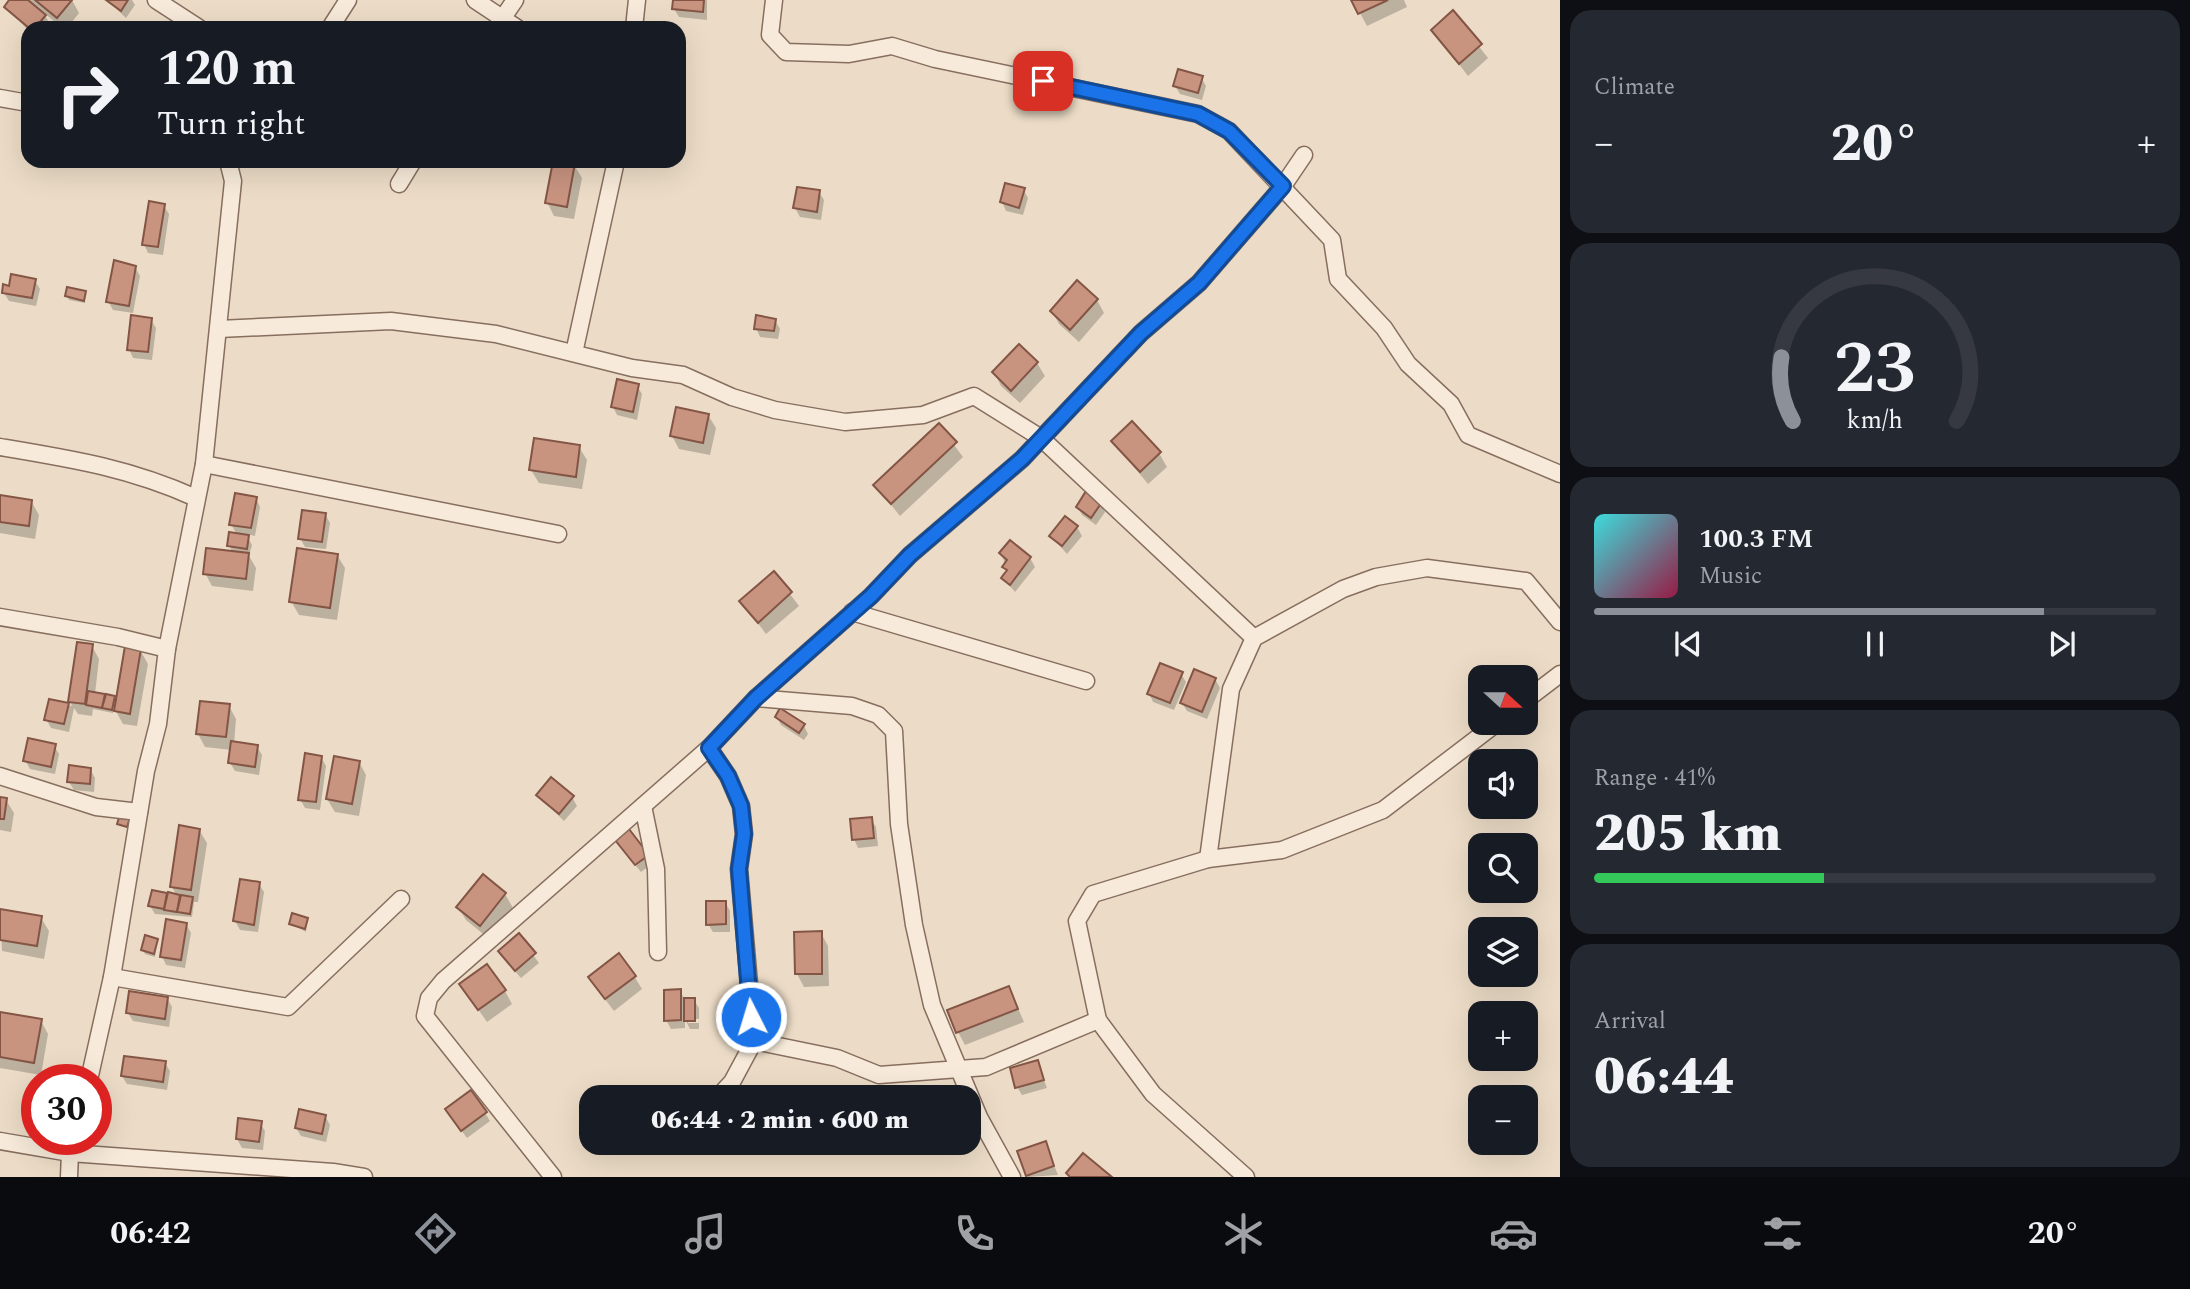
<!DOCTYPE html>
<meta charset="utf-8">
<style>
body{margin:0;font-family:Spectral,serif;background:#242831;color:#f1f3f6;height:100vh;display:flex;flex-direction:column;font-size:26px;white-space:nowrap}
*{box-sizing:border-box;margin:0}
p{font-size:23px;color:#9ea1a6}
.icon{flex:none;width:38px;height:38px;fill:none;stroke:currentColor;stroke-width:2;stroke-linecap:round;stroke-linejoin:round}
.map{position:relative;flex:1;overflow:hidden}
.sheet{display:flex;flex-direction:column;gap:10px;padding:10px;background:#0d0f14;width:630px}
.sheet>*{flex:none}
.top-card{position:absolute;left:21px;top:21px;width:665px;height:147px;border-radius:21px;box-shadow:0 7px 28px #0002;background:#171b24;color:#f1f3f6;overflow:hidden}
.needle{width:46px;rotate:111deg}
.buttons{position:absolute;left:1468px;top:665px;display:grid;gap:14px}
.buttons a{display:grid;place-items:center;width:70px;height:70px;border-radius:14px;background:#171b24;box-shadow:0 7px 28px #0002;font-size:35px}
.speed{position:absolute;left:21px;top:1064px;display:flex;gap:14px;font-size:35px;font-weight:700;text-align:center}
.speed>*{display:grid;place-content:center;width:91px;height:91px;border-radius:50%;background:#171b24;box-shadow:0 7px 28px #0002;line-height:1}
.speed .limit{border:10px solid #d22;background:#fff;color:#111}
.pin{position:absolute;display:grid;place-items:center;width:60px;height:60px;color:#fff;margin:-30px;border-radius:14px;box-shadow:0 4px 10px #0006}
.me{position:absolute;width:77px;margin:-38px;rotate:355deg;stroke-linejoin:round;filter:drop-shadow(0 0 5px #0008)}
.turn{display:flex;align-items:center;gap:24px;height:147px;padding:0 21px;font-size:32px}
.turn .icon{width:91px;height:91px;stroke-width:2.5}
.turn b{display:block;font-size:49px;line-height:60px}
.big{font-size:52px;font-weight:800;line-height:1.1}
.sheet .widget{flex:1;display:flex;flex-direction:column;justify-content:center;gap:10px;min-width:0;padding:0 24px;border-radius:21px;background:#242831}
.sheet .dial{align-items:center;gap:0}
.dial svg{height:182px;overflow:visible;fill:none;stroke:#363941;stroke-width:7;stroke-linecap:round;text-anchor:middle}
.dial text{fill:#f1f3f6;stroke:none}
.song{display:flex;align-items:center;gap:21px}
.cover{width:84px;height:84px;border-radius:10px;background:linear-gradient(135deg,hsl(180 70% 55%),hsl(340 70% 35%))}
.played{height:7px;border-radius:4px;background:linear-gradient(90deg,#8c9099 80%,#363941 80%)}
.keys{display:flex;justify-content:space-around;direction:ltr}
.heat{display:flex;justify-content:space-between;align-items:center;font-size:38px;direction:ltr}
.charge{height:10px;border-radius:5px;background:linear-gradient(90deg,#34c759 41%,#363941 0)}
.trip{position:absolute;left:579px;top:1085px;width:402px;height:70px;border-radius:21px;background:#171b24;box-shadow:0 7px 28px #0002;font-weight:800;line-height:70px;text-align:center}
.dock{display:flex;height:112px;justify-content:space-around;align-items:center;background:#090b0e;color:#9ea1a6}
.dock .icon{width:49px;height:49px}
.dock .active{color:#8c9099}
.dock b{font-size:32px;color:#f1f3f6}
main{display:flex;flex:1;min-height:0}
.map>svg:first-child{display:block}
.shadow{fill:#0003}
.building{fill:#c89480;stroke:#845545;stroke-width:2}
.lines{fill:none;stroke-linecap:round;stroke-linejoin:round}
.minor-casing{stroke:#876e5e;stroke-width:19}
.minor{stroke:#f7eada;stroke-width:16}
.route-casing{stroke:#114b97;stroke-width:18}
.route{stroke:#1a73e8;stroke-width:12}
</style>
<main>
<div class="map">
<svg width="1560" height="1177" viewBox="0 0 1560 1177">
<rect width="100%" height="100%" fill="#ecdcc7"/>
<g class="shadow">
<polygon points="12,0 30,3 28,0 72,0 79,13 67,28 62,28 43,12 50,24 47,28 28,30 6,7"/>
<polygon points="107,0 132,0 135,5 126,18"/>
<polygon points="675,0 707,0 707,20 679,17 674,9"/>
<polygon points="1353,0 1404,0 1407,7 1367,26"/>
<polygon points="1453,13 1488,58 1468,76 1433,30"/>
<polygon points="1201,77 1206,86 1202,100 1180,94 1175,86"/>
<polygon points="555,161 574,165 582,178 574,219 554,216 547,202"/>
<polygon points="1023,189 1028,198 1023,215 1006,211 1002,202"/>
<polygon points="819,192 824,200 821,220 800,217 795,208"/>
<polygon points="164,206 169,214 163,255 148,253 144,244"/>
<polygon points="135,267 140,276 133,313 113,310 108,301"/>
<polygon points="35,281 40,289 36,306 9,301 4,293"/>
<polygon points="85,293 85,303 69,300 67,296"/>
<polygon points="1097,300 1104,313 1079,342 1059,324 1052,311"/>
<polygon points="151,320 156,328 152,360 133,358 129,349"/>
<polygon points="775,320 780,329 778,339 760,337 756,328"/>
<polygon points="1019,346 1037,363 1045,376 1020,403 1001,386 994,372"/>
<polygon points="637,386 642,394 637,420 617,415 613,407"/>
<polygon points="708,415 716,428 710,455 679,449 672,436"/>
<polygon points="939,425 963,457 900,516 875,485"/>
<polygon points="1113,441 1159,453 1167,467 1148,484"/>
<polygon points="579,447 587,460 582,489 539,483 531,470"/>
<polygon points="0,497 31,501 39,515 35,539 0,533"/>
<polygon points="256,498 260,507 255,536 246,534 252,545 249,556 256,568 253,591 212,586 205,573 233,553 229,545 237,535 231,524"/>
<polygon points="1100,503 1105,512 1096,525 1082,515 1078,507"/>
<polygon points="325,514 330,523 326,549 305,547 300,538"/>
<polygon points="1077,527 1082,536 1067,554 1051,536"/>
<polygon points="1001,553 1030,558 1035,567 1015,592 1003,578 1008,572"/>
<polygon points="337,555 345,568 337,620 299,615 291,601"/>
<polygon points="774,573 799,606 766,634 741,601"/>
<polygon points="92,646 99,659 95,694 114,698 117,703 140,650 148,664 137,726 123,724 114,708 113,713 93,709 92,716 78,714 74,708 69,732 51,728 46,719 51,701 72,706 70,701"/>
<polygon points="1181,674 1186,682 1174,710 1153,702 1149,693"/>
<polygon points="1215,679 1220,688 1207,719 1187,711 1182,703"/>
<polygon points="229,706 236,719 234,744 257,747 262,755 259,775 235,771 230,763 232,750 205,747 198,734"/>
<polygon points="777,717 804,726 808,734 804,740 781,725"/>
<polygon points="54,746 59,754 55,774 30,769 25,760"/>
<polygon points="321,757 326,766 320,810 305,808 300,799"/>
<polygon points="359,762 366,775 359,816 335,812 327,799"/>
<polygon points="90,769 95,778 94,792 74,790 69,782"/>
<polygon points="538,795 572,797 577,806 564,821"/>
<polygon points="0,799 6,800 14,813 11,832 0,830"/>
<polygon points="871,819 876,827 878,846 858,848 854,839"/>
<polygon points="199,830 207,843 198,902 194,902 192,917 155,914 150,906 166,894 168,899 177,896 172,887"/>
<polygon points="628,832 652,864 641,872 622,849"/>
<polygon points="483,876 505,894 513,908 488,938 466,920 458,907"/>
<polygon points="259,884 264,892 258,932 240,930 235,921"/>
<polygon points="725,902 730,911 730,932 713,932 708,924"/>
<polygon points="0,910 41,918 49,931 44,959 2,951"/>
<polygon points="307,920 306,932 291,924"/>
<polygon points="186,924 191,933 185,968 166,965 162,956"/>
<polygon points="821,933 828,946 829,986 804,987 797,974"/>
<polygon points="519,936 539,963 521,978 505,960"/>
<polygon points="157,940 155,957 145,954 143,950"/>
<polygon points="634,976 642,989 614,1011 598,990"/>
<polygon points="461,985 505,991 512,1004 487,1022"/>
<polygon points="1009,988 1024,1022 965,1045 958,1032"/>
<polygon points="680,991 685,1000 694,1000 699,1008 699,1019 688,1019 688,1023 699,1023 699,1029 690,1029 685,1019 685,1028 671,1029 666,1020"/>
<polygon points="167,998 172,1007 169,1027 133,1021 128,1013"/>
<polygon points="0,1014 41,1021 48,1034 41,1075 0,1068"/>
<polygon points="1037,1062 1047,1088 1022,1095 1017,1087"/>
<polygon points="165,1063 170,1071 167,1090 127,1084 122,1076"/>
<polygon points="485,1113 490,1121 467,1138 452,1118"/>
<polygon points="325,1116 330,1125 326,1142 301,1136 296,1128"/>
<polygon points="260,1123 265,1131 263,1150 242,1148 237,1139"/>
<polygon points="808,1143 854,1143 853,1152 811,1147"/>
<polygon points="1045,1143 1058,1175 1028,1177 1019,1152"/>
</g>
<g class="building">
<polygon points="9,0 28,0 46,15 35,28 29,28 4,7"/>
<polygon points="35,0 72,0 57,18"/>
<polygon points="106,0 128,0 121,11"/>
<polygon points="673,0 704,0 703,12 672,9"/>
<polygon points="1351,0 1388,0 1358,14"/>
<polygon points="1453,10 1482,44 1459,64 1431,30"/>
<polygon points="1178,69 1203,76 1198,93 1173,86"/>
<polygon points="553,161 575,163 567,207 545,203"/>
<polygon points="1005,183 1025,188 1019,208 1000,202"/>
<polygon points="797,187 820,190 817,212 793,208"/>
<polygon points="149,201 165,204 158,247 142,245"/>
<polygon points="114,260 136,266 129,306 106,302"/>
<polygon points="11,274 36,279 32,298 2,293 3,284 9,286"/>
<polygon points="1077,280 1098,299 1070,330 1050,311"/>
<polygon points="67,287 86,291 84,301 65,296"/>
<polygon points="131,315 152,318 148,352 127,350"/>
<polygon points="756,315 776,319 774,331 754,329"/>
<polygon points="1019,344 1038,362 1011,391 992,372"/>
<polygon points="617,379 639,384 633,412 611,407"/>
<polygon points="676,407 709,414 703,443 670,436"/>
<polygon points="1132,421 1161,452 1140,472 1111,441"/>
<polygon points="939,423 957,442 891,504 873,485"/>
<polygon points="534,438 580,445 576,477 529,470"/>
<polygon points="1086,491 1102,502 1091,518 1076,507"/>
<polygon points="235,493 257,497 251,528 229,525"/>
<polygon points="0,495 32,500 29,526 0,522"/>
<polygon points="302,510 326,513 322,542 298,539"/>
<polygon points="1065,516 1078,526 1062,546 1049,536"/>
<polygon points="229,532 249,535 247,549 227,546"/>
<polygon points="1010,540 1031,557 1010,585 1001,578 1007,570 1002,567 1007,560 999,553"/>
<polygon points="206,548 249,553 246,579 203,574"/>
<polygon points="297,548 338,554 330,608 289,602"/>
<polygon points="774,571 792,592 758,623 739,601"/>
<polygon points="77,642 93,644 85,704 68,702"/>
<polygon points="125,646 141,649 130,714 114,711"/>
<polygon points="1160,663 1183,672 1170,703 1147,694"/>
<polygon points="1194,669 1216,678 1202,712 1180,703"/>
<polygon points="88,691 105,694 102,708 86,705"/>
<polygon points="106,694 115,696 112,710 102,708"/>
<polygon points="49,699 69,703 64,724 44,720"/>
<polygon points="200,701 230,704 226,737 196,734"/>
<polygon points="780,708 805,724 799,733 775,717"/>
<polygon points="28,738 56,744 51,767 23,761"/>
<polygon points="231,741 258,745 255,767 228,763"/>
<polygon points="305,753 322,756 316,802 298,800"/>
<polygon points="334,756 360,761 352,804 326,799"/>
<polygon points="69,765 91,768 90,784 67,782"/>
<polygon points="551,777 574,796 559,814 536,795"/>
<polygon points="0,797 7,798 4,819 0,819"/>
<polygon points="120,814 130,818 127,827 117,824"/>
<polygon points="872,817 874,838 852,840 850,819"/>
<polygon points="179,825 200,829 191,890 170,887"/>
<polygon points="629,829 649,855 635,865 615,840"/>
<polygon points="483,874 506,893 480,926 456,907"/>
<polygon points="240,879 260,882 254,925 233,921"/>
<polygon points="152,890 167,893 164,909 148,906"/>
<polygon points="168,892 180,895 177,912 164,910"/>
<polygon points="181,895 193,897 190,914 177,912"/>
<polygon points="706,901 726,901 726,924 706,925"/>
<polygon points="0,909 42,916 37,946 0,940"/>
<polygon points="292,913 308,918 305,929 289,924"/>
<polygon points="166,919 187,923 181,960 160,957"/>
<polygon points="822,931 822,974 795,974 794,932"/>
<polygon points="519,933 536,953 515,971 498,951"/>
<polygon points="145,935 158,939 154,954 141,950"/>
<polygon points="619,953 636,976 605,999 588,977"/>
<polygon points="487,964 506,990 478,1010 459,984"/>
<polygon points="1009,986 1018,1009 956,1033 947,1010"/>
<polygon points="681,989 681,1020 664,1021 664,990"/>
<polygon points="129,991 168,997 165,1019 126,1013"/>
<rect x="684" y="998" width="11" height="23"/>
<polygon points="0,1012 42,1019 34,1063 0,1057"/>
<polygon points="124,1056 166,1061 163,1082 121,1076"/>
<polygon points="1038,1060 1044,1080 1015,1088 1010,1068"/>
<polygon points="471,1090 487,1112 461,1131 445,1109"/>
<polygon points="299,1109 326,1115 322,1134 295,1128"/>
<polygon points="238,1118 262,1121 259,1142 236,1139"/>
<polygon points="1046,1141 1054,1166 1026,1176 1017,1151"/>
<polygon points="1083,1153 1112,1177 1070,1177 1066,1173"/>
</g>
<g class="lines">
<defs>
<g id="minor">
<polyline points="156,0 199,28"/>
<polyline points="475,0 517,28"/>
<polyline points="774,0 770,35 786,52 849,54 892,46 935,59 1198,114 1229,131 1332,240 1338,279 1384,328 1408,364 1451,404 1468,435 1560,474"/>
<polyline points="330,28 348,0"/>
<polyline points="496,28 515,0"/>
<polyline points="634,28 637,0"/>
<polyline points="0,98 28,103"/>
<polyline points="399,184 413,161"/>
<polyline points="219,329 391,321 496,334 632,368 683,375 732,397 775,410 845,422 923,415 974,396 1041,438 1254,638"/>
<polyline points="574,353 616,161"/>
<path d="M0 447C72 459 129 468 196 498"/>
<polyline points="204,464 558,534"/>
<polyline points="852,612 1086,681"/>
<polyline points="0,617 118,637 167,649"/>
<polyline points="756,698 852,706 878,715 894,731 899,824 914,925 932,1005 979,1117 1012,1177"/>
<polyline points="1526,700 1560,674"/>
<polyline points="709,748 728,776 741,806 744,834 739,869 754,1041"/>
<polyline points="0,776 96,807 139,812"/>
<polyline points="643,806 656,869 658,952"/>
<polyline points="1208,859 1231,689 1254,638 1343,589 1376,577 1427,568 1526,581 1560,622"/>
<polyline points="112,977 288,1007 401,899"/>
<polyline points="1098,1020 1153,1094 1246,1177"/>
<polyline points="89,1080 112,977 146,771 158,724 167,649 204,464 233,181 228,161"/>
<polyline points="718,1097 732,1082 754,1041 837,1058 879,1075 986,1067 1098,1020 1077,921 1093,894 1208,859 1282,850 1383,810 1497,723"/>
<polyline points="0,1141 70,1153 333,1172 364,1177"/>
<polyline points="69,1177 70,1153 75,1139"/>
<polyline points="553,1177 425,1016 429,998 443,981 709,748 756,698 871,596 910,555 1022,459 1141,333 1199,283 1283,186 1304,155"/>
</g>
</defs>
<use href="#minor" class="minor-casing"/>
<use href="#minor" class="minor"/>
</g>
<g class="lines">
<defs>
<polyline id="route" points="751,1017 739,869 744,834 741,806 728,776 709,748 756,698 871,596 910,555 1022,459 1141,333 1199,283 1283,186 1229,131 1198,114 1043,81"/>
</defs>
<use href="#route" class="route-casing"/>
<use href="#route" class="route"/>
</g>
</svg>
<div class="buttons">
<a><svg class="needle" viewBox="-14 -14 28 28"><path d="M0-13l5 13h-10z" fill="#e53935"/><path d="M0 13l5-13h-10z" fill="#9ea1a6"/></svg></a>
<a><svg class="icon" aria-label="sound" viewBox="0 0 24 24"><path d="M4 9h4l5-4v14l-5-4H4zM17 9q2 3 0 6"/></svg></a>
<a><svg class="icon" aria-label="search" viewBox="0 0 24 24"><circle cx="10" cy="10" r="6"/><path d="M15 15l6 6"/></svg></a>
<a><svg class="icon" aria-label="layers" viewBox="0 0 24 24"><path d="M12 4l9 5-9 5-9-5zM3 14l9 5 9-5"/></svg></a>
<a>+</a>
<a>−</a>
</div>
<div class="speed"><div class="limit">30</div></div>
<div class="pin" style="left:1043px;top:81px;background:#d93025"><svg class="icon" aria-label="arrive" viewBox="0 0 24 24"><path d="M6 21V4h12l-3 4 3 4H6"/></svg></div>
<svg class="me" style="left:751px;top:1017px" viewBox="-20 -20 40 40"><circle r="17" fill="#1a73e8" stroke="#fff" stroke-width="3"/><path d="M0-11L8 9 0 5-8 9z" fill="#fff"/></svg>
<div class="trip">06:44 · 2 min · 600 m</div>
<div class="top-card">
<div class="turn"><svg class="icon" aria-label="right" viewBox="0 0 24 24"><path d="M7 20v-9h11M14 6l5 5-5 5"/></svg><div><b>120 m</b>Turn right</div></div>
</div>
</div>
<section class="sheet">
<div class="widget"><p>Climate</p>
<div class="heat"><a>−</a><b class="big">20°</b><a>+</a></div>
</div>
<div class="widget dial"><svg viewBox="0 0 100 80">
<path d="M14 69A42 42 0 1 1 86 69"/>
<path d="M14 69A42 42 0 0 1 9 41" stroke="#8c9099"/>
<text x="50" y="56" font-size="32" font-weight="700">23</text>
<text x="50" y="72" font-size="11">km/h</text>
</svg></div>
<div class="widget">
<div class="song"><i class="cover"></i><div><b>100.3 FM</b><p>Music</p></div></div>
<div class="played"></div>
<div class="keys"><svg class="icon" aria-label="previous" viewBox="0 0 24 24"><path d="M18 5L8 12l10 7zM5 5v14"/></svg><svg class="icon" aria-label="pause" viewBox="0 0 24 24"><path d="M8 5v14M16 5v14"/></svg><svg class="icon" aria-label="next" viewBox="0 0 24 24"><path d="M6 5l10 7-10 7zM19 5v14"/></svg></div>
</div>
<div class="widget"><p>Range · 41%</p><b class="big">205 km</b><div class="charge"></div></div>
<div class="widget"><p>Arrival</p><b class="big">06:44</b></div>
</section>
</main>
<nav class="dock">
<b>06:42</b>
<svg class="icon active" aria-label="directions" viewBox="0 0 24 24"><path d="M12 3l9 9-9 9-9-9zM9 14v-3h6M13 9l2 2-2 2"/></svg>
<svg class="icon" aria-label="music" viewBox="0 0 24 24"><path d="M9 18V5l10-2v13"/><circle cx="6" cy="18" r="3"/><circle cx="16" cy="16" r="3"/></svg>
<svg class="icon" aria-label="phone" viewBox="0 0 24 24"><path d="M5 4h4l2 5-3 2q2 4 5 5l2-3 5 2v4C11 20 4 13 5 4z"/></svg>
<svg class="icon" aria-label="climate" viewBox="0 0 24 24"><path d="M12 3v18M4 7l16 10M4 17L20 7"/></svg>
<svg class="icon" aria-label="car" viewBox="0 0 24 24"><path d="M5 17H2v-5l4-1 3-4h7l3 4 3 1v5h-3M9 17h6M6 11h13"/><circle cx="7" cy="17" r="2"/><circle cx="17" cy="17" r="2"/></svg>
<svg class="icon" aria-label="filters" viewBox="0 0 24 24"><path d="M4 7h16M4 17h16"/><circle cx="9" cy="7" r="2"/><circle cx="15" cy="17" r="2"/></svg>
<b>20°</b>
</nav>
